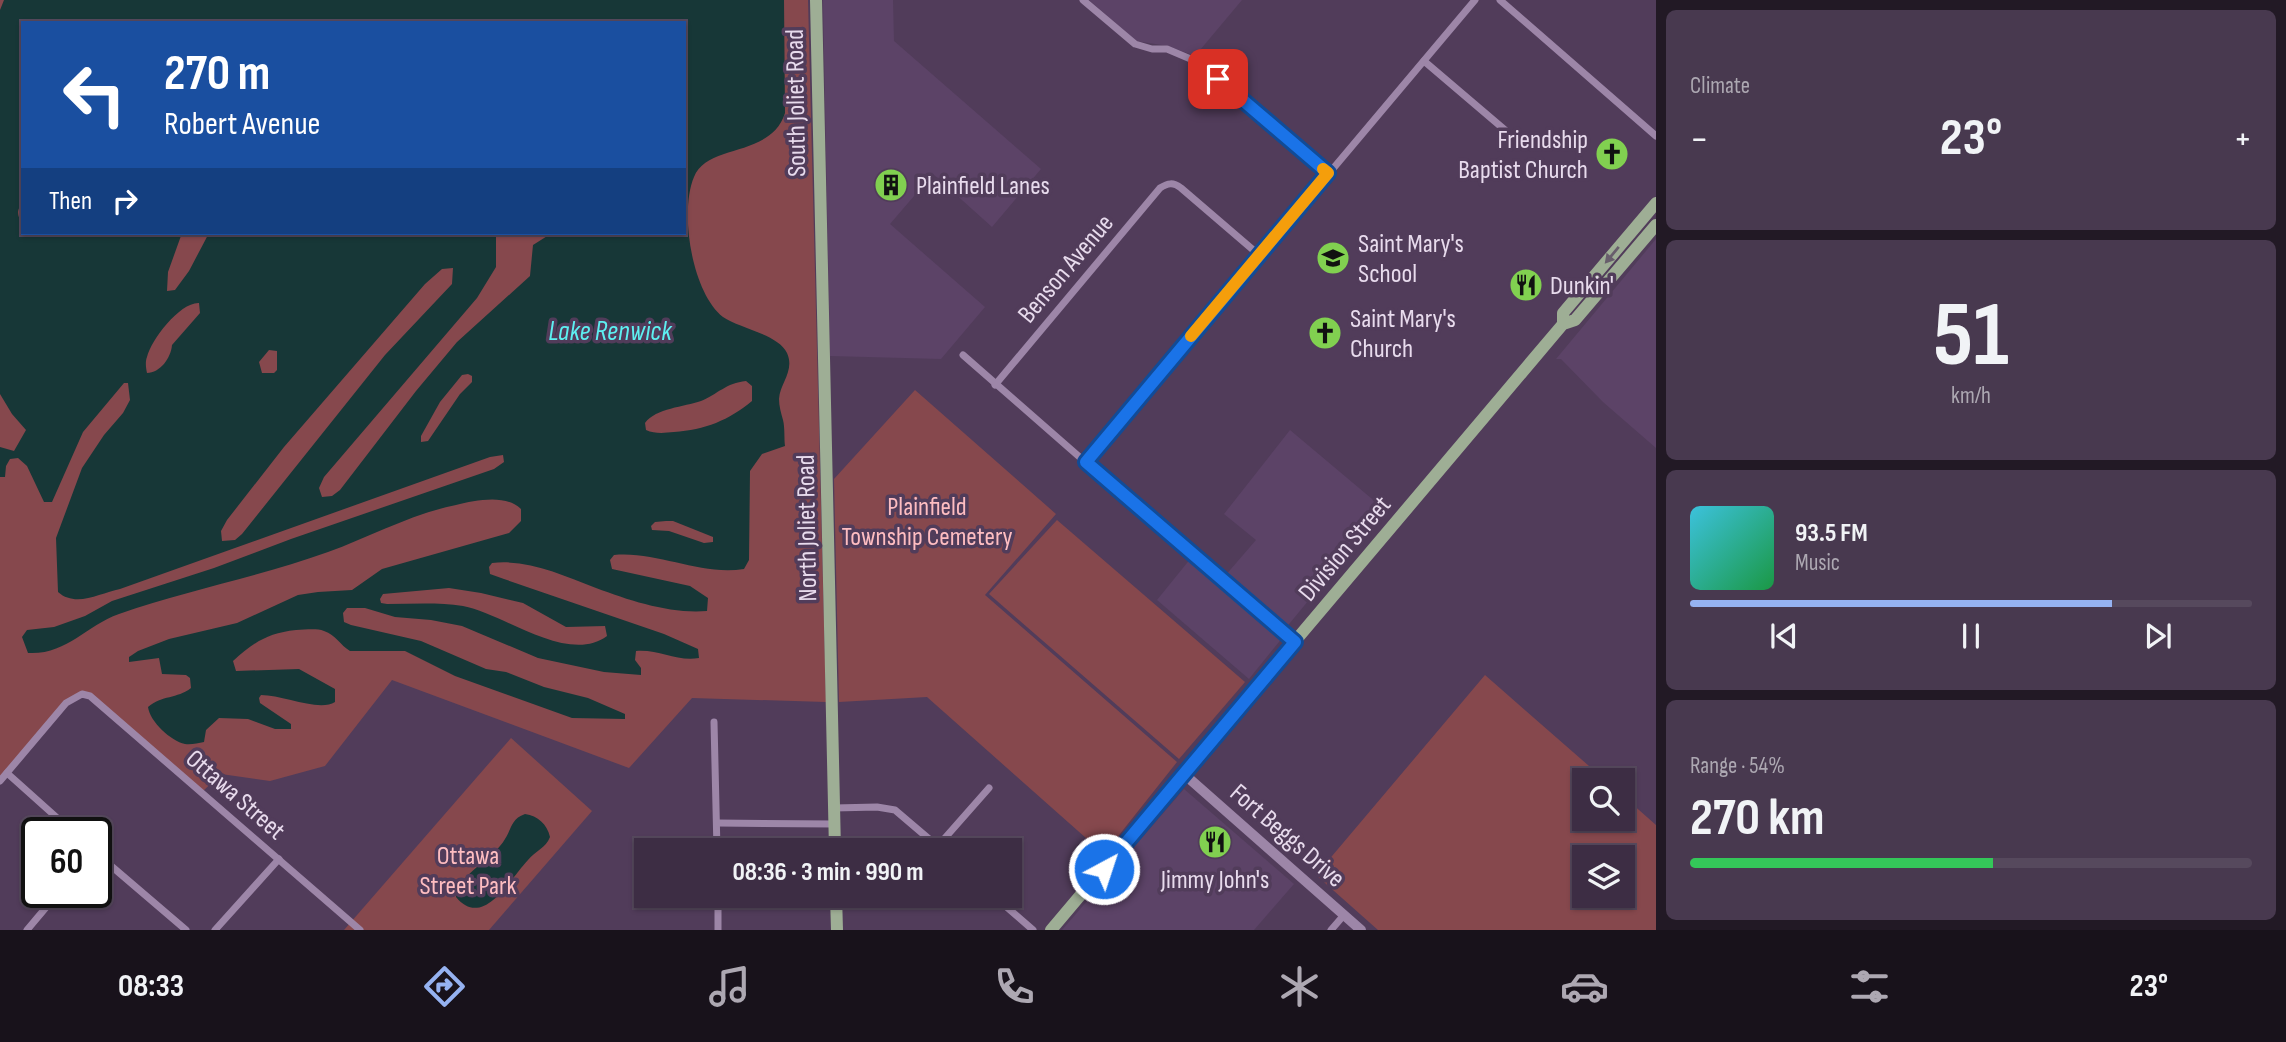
<!DOCTYPE html>
<meta charset="utf-8">
<style>
body{margin:0;font-family:"Sofia Sans Condensed",sans-serif;background:#48394f;color:#f1f3f6;height:100vh;display:flex;flex-direction:column;font-size:26px;white-space:nowrap}
*{box-sizing:border-box;margin:0}
p{font-size:23px;color:#ada8b2}
.icon{flex:none;width:38px;height:38px;fill:none;stroke:currentColor;stroke-width:2;stroke-linecap:round;stroke-linejoin:round}
.map{position:relative;flex:1;overflow:hidden}
.details{display:flex;flex-direction:column;gap:10px;padding:10px;background:#221925;width:630px}
.details>*{flex:none}
.top-card{position:absolute;left:21px;top:21px;width:665px;height:214px;border-radius:0px;box-shadow:0 2px 5px #0004,0 0 0 2px #56495d;background:#1a4fa0;color:#fff;overflow:hidden}
.tools{position:absolute;left:1572px;top:768px;display:grid;gap:14px}
.tools a{display:grid;place-items:center;width:63px;height:63px;border-radius:0px;background:#3d2d44;box-shadow:0 2px 5px #0004,0 0 0 2px #56495d;font-size:35px}
.speed{position:absolute;left:21px;top:817px;display:flex;gap:14px;font-size:35px;font-weight:700;text-align:center}
.speed>*{display:grid;place-content:center;width:91px;height:91px;border-radius:50%;background:#3d2d44;box-shadow:0 2px 5px #0004,0 0 0 2px #56495d;line-height:1}
.speed .limit{border:4px solid #111;border-radius:10px;background:#fff;color:#111}
.pin{position:absolute;display:grid;place-items:center;width:60px;height:60px;color:#fff;margin:-30px;border-radius:14px;box-shadow:0 4px 10px #0006}
.me{position:absolute;width:77px;margin:-38px;rotate:40deg;stroke-linejoin:round;filter:drop-shadow(0 0 5px #0008)}
.turn{display:flex;align-items:center;gap:24px;height:147px;padding:0 28px;font-size:32px}
.turn .icon{width:91px;height:91px;stroke-width:2.5}
.turn b{display:block;font-size:49px;line-height:60px}
.then{display:flex;align-items:center;height:66px;padding:0 28px;background:#0003;gap:14px;font-size:26px}
.big{font-size:52px;font-weight:700;line-height:1.1}
.details .widget{flex:1;display:flex;flex-direction:column;justify-content:center;gap:10px;min-width:0;padding:0 24px;border-radius:10px;background:#48394f}
.details .dial{align-items:center;gap:0}
.dial b{font-size:91px;line-height:1}
.song{display:flex;align-items:center;gap:21px}
.cover{width:84px;height:84px;border-radius:10px;background:linear-gradient(135deg,hsl(190 70% 55%),hsl(140 70% 35%))}
.played{height:7px;border-radius:4px;background:linear-gradient(90deg,#95b2f1 75%,#56495d 75%)}
.keys{display:flex;justify-content:space-around;direction:ltr}
.heat{display:flex;justify-content:space-between;align-items:center;font-size:38px;direction:ltr}
.charge{height:10px;border-radius:5px;background:linear-gradient(90deg,#34c759 54%,#56495d 0)}
.trip{position:absolute;left:634px;top:838px;width:388px;height:70px;border-radius:0px;background:#3d2d44;box-shadow:0 2px 5px #0004,0 0 0 2px #56495d;font-weight:700;line-height:70px;text-align:center}
.tabs{display:flex;height:112px;justify-content:space-around;align-items:center;background:#18121b;color:#ada8b2}
.tabs .icon{width:49px;height:49px}
.tabs .selected{color:#95b2f1}
.tabs b{font-size:32px;color:#f1f3f6}
main{display:flex;flex:1;min-height:0}
.map>svg:first-child{display:block}
.built{fill:#5c4367}
.green{fill:#86484d;fill-rule:evenodd}
.water{fill:#173737;fill-rule:evenodd}
.lines{fill:none;stroke-linecap:round;stroke-linejoin:round}
.minor{stroke:#9d86a8;stroke-width:7}
.tertiary{stroke:#9d86a8;stroke-width:10}
.primary{stroke:#9eae95;stroke-width:12}
.oneway{fill:#685e6c}
.route-casing{stroke:#114b97;stroke-width:18}
.route{stroke:#1a73e8;stroke-width:12}
.slow{stroke:#f59e0b;stroke-width:12}
.labels{text-anchor:middle;stroke-width:7;stroke-linejoin:round;paint-order:stroke}
.street-label{font-size:26px;fill:#e8dbed;stroke:#513c5a}
.poi-label{font-size:26px;fill:#e8dbed;stroke:#513c5a;text-anchor:start}
.park-label{font-size:26px;fill:#febdc1;stroke:#513c5a}
.water-label{font-size:28px;font-style:italic;fill:#5df0f1;stroke:#513c5a}
</style>
<main>
<div class="map">
<svg width="1656" height="930" viewBox="0 0 1656 930">
<rect width="100%" height="100%" fill="#513c5a"/>
<g class="built">
<polygon points="823,0 893,0 894,41 1041,169 992,227 933,174 890,224 985,307 941,359 830,356"/>
<polygon points="1089,0 1242,0 1195,56 1168,46 1136,41"/>
<polygon points="1656,239 1656,448 1603,402 1561,359 1556,359"/>
<polygon points="1290,430 1384,509 1285,629 1224,577 1256,540 1224,514"/>
<polygon points="1191,558 1283,637 1249,679 1157,600"/>
<polygon points="1184,789 1294,884 1254,930 1062,930"/>
</g>
<g class="green">
<path d="M0 0H808L826 702 692 698 629 768 392 680 325 766 270 781 221 774 202 792 94 698 75 697 0 781ZM23 23H684V233H23Z"/>
<polygon points="915,390 1056,514 985,595 1177,762 1104,854 927,697 839,702 834,479"/>
<polygon points="1057,520 1245,682 1179,759 989,594"/>
<path d="M1485 675 1605 780H1584V819H1622V795L1656 825V930H1378L1316 875ZM1584 858H1622V896H1584Z"/>
<polygon points="511,738 592,811 489,930 344,930"/>
</g>
<g class="water">
<path d="M4 0H784L785 113C771 158 707 143 694 177 679 212 692 293 723 317 738 328 778 334 787 353 795 371 780 383 779 399 779 406 781 413 783 420 785 428 784 438 785 446L762 454 750 471 749 560 744 569C700 576 658 551 614 555L610 560 612 569 690 586 708 598 707 611C670 614 631 601 596 588 562 575 529 559 492 563L489 567 490 574 504 579 664 634 698 649 699 658C677 662 659 649 636 651L635 660 641 668V675L604 672 538 658 462 626 431 620 395 617 365 608H347L343 613 344 622 351 625 421 641 486 669 506 672 544 687 588 698 625 714V719L572 718 455 676 405 651H350C340 645 336 635 324 631 316 628 305 630 296 630 268 633 254 642 233 661L236 671 299 669 335 689V702C319 712 283 695 261 695L259 698 260 703 291 724V729H275L248 719 219 718 206 730 204 742C198 743 191 745 185 744 171 741 150 722 148 707 162 695 177 699 191 688L190 678 186 675 162 674 159 658 129 662V657L138 651 169 639 237 623 298 595 318 592 352 590 382 569 509 533 521 521V509C506 494 476 500 456 505 411 514 370 537 328 552 259 577 187 590 119 614 85 626 67 655 28 653L22 637 27 630 54 627 85 616 112 601 214 568 291 539 494 469 504 462 503 455 490 457 120 589C100 593 76 608 58 592L56 538 82 468 104 435 123 413 130 400 128 383H124L83 432 52 502H44L27 466 18 458 10 459 6 466 5 477H0V447L14 451 26 430 12 414 0 394V10ZM23 23H684V233H552L533 245 530 276 457 342 416 391 340 490 332 496 322 497 319 488 324 477 477 298 496 267V233H209L189 271 175 290 167 291 168 272 182 233H23C23 217 12 217 23 201ZM453 268 452 284 385 355 242 534 235 540 222 541 221 531 227 520 284 447 425 284 442 269ZM199 303 200 313 172 345C171 358 160 373 147 373 146 368 145 362 147 357 151 340 180 302 199 303ZM269 350 277 351V370L274 373H262L259 362ZM468 374 472 376V382L460 394 428 441 421 442V436L440 402 462 375ZM746 381 752 386V401C729 420 705 430 674 432 664 433 655 434 646 430L645 423C656 408 684 407 701 401 718 394 726 383 746 381ZM666 521H673L713 537V542L704 543 669 531 652 530 651 526 655 522ZM449 588 481 593 523 603 566 627 605 626 607 636C568 665 505 614 463 606 438 602 412 604 387 604L381 603 380 599 383 594Z"/>
<path d="M525 814C538 816 547 824 550 837 546 848 535 851 528 860 510 879 483 930 456 897 457 875 494 859 505 839 512 828 511 819 525 814Z"/>
</g>
<g class="lines">
<g class="minor">
<polyline points="1083,0 1135,44 1152,49 1167,49 1200,63 1328,173"/>
<polyline points="1500,0 1656,136"/>
<polyline points="1424,61 1505,130"/>
<polyline points="963,355 1244,601 1295,642"/>
<path d="M995 385 1160 188C1168 183 1173 182 1181 188L1259 255"/>
<polyline points="1086,462 1475,0"/>
<polyline points="714,722 717,850"/>
<polyline points="7,773 74,833"/>
<polyline points="0,781 66,703 82,694 90,696 360,930"/>
<polyline points="834,808 877,807 895,810 942,850"/>
<polyline points="717,823 834,824"/>
<polyline points="937,847 989,788"/>
<polyline points="96,853 186,930"/>
<polyline points="718,896 718,930"/>
<polyline points="994,896 1033,930"/>
<polyline points="27,930 59,892"/>
<polyline points="215,930 279,859"/>
<polyline points="1331,930 1344,915"/>
</g>
<polyline class="tertiary" points="1184,774 1361,930"/>
<g class="primary">
<polyline points="816,0 835,850"/>
<polyline points="1563,324 1563,313 1656,203"/>
<polyline points="836,896 837,930"/>
<polyline points="1051,930 1563,324 1575,320 1656,225"/>
</g>
</g>
<defs><path id="oneway-solid" d="M-6-.8H1V-3.2L6.5 0L1 3.2V.8H-6Z" transform="scale(1.75)"/></defs>
<use class="oneway" href="#oneway-solid" transform="translate(1612 255) rotate(130)"/>
<g class="lines">
<defs>
<polyline id="route" points="1104,869 1295,642 1086,462 1328,173 1218,79"/>
</defs>
<use href="#route" class="route-casing"/>
<use href="#route" class="route"/>
<polyline class="slow" points="1191,336 1328,173 1323,169"/>
</g>
<defs>
<symbol id="church-disc" viewBox="-11 -11 22 22"><circle r="9.5" fill="#81d050" stroke="#513c5a"/><path d="M-1.2-6h2.4v3.5h3.3v2.4h-3.3V6h-2.4V-.1h-3.3v-2.4h3.3Z" fill="#111"/></symbol>
<symbol id="building-disc" viewBox="-11 -11 22 22"><circle r="9.5" fill="#81d050" stroke="#513c5a"/><path d="M-4-6H4V6H1V3H-1V6H-4ZM-2.5-4.3h1.7v1.8h-1.7ZM.8-4.3h1.7v1.8H.8ZM-2.5-1h1.7V.8h-1.7ZM.8-1h1.7V.8H.8Z" fill="#111"/></symbol>
<symbol id="school-disc" viewBox="-11 -11 22 22"><circle r="9.5" fill="#81d050" stroke="#513c5a"/><path d="M0-5L7-2L0 1L-7-2ZM-4 1L0 2.5L4 1V4Q0 6-4 4Z" fill="#111"/></symbol>
<symbol id="restaurant-disc" viewBox="-11 -11 22 22"><circle r="9.5" fill="#81d050" stroke="#513c5a"/><path d="M-5-6h1v4h1v-4h1v4h1v-4h1v5L-1.5 .5V6h-2V.5L-5-1ZM5-6V6H3V1.5H1.5Q1.5-4 5-6Z" fill="#111"/></symbol>
</defs>
<g fill-rule="evenodd">
<use href="#church-disc" x="1593" y="135" width="38" height="38"/>
<use href="#building-disc" x="872" y="166" width="38" height="38"/>
<use href="#school-disc" x="1314" y="239" width="38" height="38"/>
<use href="#restaurant-disc" x="1507" y="266" width="38" height="38"/>
<use href="#church-disc" x="1306" y="314" width="38" height="38"/>
<use href="#restaurant-disc" x="1196" y="823" width="38" height="38"/>
</g>
<g class="labels">
<g class="street-label">
<text transform="translate(795 103) rotate(-91)" y="9">South Joliet Road</text>
<text transform="translate(1065 268) rotate(-50)" y="9">Benson Avenue</text>
<text transform="translate(806 528) rotate(-91)" y="9">North Joliet Road</text>
<text transform="translate(1344 548) rotate(-50)" y="9">Division Street</text>
<text transform="translate(236 794) rotate(41)" y="9">Ottawa Street</text>
<text transform="translate(1288 835) rotate(41)" y="9">Fort Beggs Drive</text>
</g>
<g class="poi-label">
<text x="1588" y="148" text-anchor="end">Friendship<tspan x="1588" dy="30">Baptist Church</tspan></text>
<text x="916" y="194">Plainfield Lanes</text>
<text x="1358" y="252">Saint Mary's<tspan x="1358" dy="30">School</tspan></text>
<text x="1550" y="294">Dunkin'</text>
<text x="1350" y="327">Saint Mary's<tspan x="1350" dy="30">Church</tspan></text>
<text x="1215" y="888" text-anchor="middle">Jimmy John's</text>
</g>
<g class="park-label">
<text x="927" y="515">Plainfield<tspan x="927" dy="30">Township Cemetery</tspan></text>
<text x="468" y="864">Ottawa<tspan x="468" dy="30">Street Park</tspan></text>
</g>
<g class="water-label">
<text x="610" y="340">Lake Renwick</text>
</g>
</g>
</svg>
<div class="tools">
<a><svg class="icon" aria-label="search" viewBox="0 0 24 24"><circle cx="10" cy="10" r="6"/><path d="M15 15l6 6"/></svg></a>
<a><svg class="icon" aria-label="layers" viewBox="0 0 24 24"><path d="M12 4l9 5-9 5-9-5zM3 14l9 5 9-5"/></svg></a>
</div>
<div class="speed"><div class="limit">60</div></div>
<div class="pin" style="left:1218px;top:79px;background:#d93025"><svg class="icon" aria-label="arrive" viewBox="0 0 24 24"><path d="M6 21V4h12l-3 4 3 4H6"/></svg></div>
<svg class="me" style="left:1104px;top:869px" viewBox="-20 -20 40 40"><circle r="17" fill="#1a73e8" stroke="#fff" stroke-width="3"/><path d="M0-11L8 9 0 5-8 9z" fill="#fff"/></svg>
<div class="trip">08:36 · 3 min · 990 m</div>
<div class="top-card">
<div class="turn"><svg class="icon" aria-label="left" viewBox="0 0 24 24"><path d="M17 20v-9H6M10 6l-5 5 5 5"/></svg><div><b>270 m</b>Robert Avenue</div></div>
<div class="then">Then<svg class="icon" aria-label="right" viewBox="0 0 24 24"><path d="M7 20v-9h11M14 6l5 5-5 5"/></svg></div>
</div>
</div>
<section class="details">
<div class="widget"><p>Climate</p>
<div class="heat"><a>−</a><b class="big">23°</b><a>+</a></div>
</div>
<div class="widget dial"><b>51</b><p>km/h</p></div>
<div class="widget">
<div class="song"><i class="cover"></i><div><b>93.5 FM</b><p>Music</p></div></div>
<div class="played"></div>
<div class="keys"><svg class="icon" aria-label="previous" viewBox="0 0 24 24"><path d="M18 5L8 12l10 7zM5 5v14"/></svg><svg class="icon" aria-label="pause" viewBox="0 0 24 24"><path d="M8 5v14M16 5v14"/></svg><svg class="icon" aria-label="next" viewBox="0 0 24 24"><path d="M6 5l10 7-10 7zM19 5v14"/></svg></div>
</div>
<div class="widget"><p>Range · 54%</p><b class="big">270 km</b><div class="charge"></div></div>
</section>
</main>
<nav class="tabs">
<b>08:33</b>
<svg class="icon selected" aria-label="directions" viewBox="0 0 24 24"><path d="M12 3l9 9-9 9-9-9zM9 14v-3h6M13 9l2 2-2 2"/></svg>
<svg class="icon" aria-label="music" viewBox="0 0 24 24"><path d="M9 18V5l10-2v13"/><circle cx="6" cy="18" r="3"/><circle cx="16" cy="16" r="3"/></svg>
<svg class="icon" aria-label="phone" viewBox="0 0 24 24"><path d="M5 4h4l2 5-3 2q2 4 5 5l2-3 5 2v4C11 20 4 13 5 4z"/></svg>
<svg class="icon" aria-label="climate" viewBox="0 0 24 24"><path d="M12 3v18M4 7l16 10M4 17L20 7"/></svg>
<svg class="icon" aria-label="car" viewBox="0 0 24 24"><path d="M5 17H2v-5l4-1 3-4h7l3 4 3 1v5h-3M9 17h6M6 11h13"/><circle cx="7" cy="17" r="2"/><circle cx="17" cy="17" r="2"/></svg>
<svg class="icon" aria-label="filters" viewBox="0 0 24 24"><path d="M4 7h16M4 17h16"/><circle cx="9" cy="7" r="2"/><circle cx="15" cy="17" r="2"/></svg>
<b>23°</b>
</nav>
